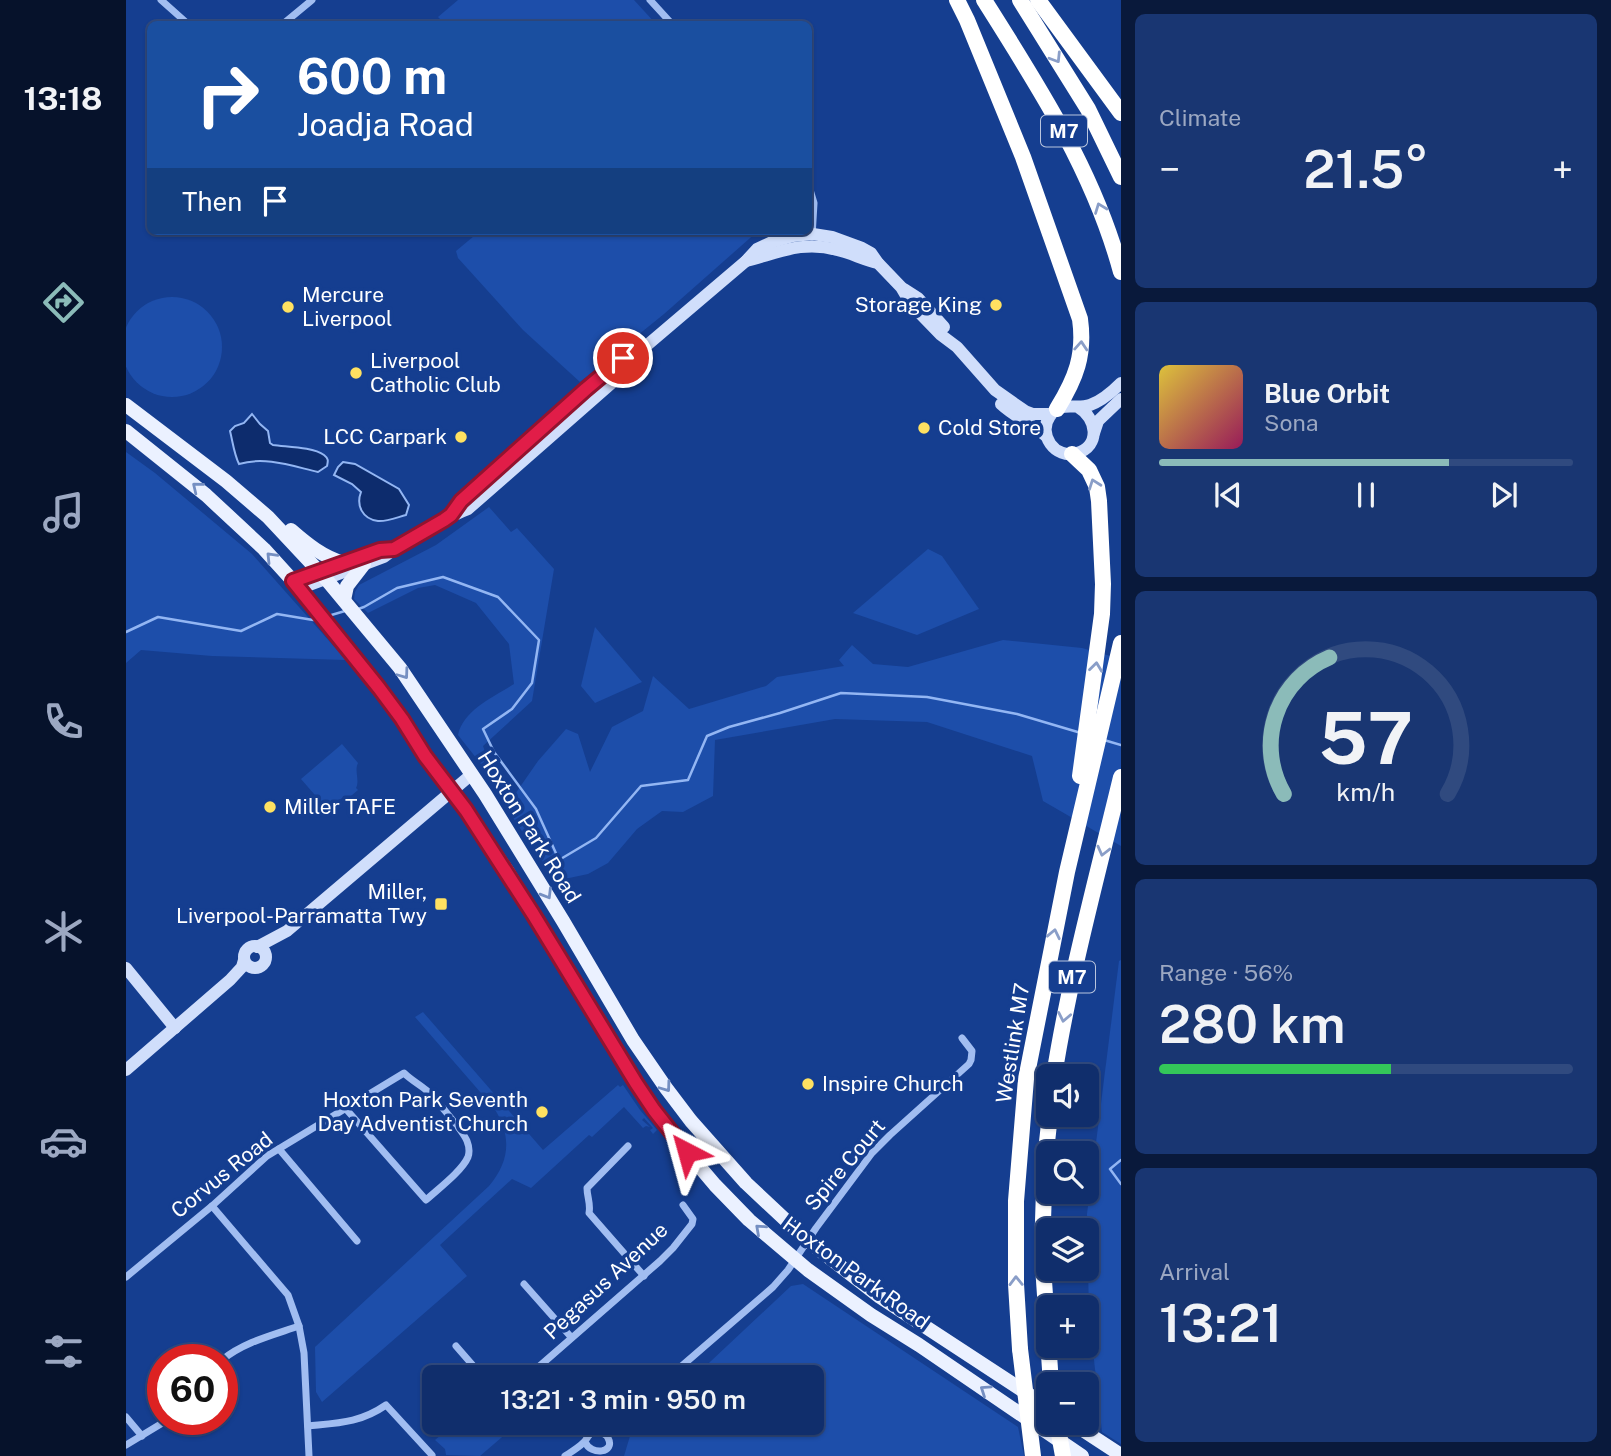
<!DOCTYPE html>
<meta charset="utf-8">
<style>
body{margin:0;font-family:"Public Sans",sans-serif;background:#193672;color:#f1f3f6;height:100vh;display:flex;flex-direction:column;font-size:26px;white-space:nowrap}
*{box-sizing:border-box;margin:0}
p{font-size:23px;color:#9ca8c2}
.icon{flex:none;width:38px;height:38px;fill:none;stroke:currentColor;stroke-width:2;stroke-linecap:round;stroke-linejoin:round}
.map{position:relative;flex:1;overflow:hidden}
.sheet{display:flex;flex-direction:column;gap:14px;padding:14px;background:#09193b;width:490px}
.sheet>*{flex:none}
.banner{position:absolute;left:21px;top:21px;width:665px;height:214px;border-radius:10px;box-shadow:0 2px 5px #0004,0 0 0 2px #304a7f;background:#1a4fa0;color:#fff;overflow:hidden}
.tools{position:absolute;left:910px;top:1064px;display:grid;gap:14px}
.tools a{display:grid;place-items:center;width:63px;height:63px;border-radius:10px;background:#102e6c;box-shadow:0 2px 5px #0004,0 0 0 2px #304a7f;font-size:35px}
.speed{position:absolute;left:21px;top:1344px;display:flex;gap:14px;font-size:35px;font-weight:700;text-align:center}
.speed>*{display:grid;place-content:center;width:91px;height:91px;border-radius:50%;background:#102e6c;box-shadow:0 2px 5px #0004,0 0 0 2px #304a7f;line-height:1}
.speed .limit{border:10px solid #d22;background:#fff;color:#111}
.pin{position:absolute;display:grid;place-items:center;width:60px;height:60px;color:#fff;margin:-30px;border:4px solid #fff;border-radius:50%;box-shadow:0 2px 7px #0007}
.me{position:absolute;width:77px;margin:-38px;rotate:321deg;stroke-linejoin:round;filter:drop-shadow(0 0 5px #0008)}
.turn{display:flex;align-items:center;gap:24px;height:147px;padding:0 35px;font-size:32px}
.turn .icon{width:91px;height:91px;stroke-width:2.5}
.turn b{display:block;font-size:49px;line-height:60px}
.then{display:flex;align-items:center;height:66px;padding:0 35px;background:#0003;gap:14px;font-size:26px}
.big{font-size:52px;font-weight:600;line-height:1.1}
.sheet .tile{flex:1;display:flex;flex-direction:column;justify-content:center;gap:10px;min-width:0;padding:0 24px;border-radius:10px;background:#193672}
.sheet .dial{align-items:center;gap:0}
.dial svg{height:182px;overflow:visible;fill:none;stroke:#304a7f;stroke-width:7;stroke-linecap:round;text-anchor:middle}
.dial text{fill:#f1f3f6;stroke:none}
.song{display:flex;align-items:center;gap:21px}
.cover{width:84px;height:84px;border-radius:10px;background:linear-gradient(135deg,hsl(50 70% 55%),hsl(330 70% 35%))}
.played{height:7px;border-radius:4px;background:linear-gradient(90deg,#8bbbb9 70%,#304a7f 70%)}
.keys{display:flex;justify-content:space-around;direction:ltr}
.heat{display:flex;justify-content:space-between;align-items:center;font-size:38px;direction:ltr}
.charge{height:10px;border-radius:5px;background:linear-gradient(90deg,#34c759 56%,#304a7f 0)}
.trip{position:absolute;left:296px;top:1365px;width:402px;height:70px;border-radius:10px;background:#102e6c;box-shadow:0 2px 5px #0004,0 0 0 2px #304a7f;font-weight:600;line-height:70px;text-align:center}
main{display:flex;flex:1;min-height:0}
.tab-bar{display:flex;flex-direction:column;width:126px;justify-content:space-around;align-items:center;background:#06122b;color:#9ca8c2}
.tab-bar .icon{width:49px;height:49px}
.tab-bar .selected{color:#8bbbb9}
.tab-bar b{font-size:32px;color:#f1f3f6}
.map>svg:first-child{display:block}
.green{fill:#1d4eaa}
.water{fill:#0d2c6d;stroke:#93b6f3;stroke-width:2}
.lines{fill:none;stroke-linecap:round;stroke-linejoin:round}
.stream{stroke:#93b6f3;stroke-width:2.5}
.street{stroke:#a1bdf1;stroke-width:7}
.secondary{stroke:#d0defb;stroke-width:12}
.primary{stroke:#ebf1ff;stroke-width:14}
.highway{stroke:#fff;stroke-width:16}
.highway-bridge{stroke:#fff;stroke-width:16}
.oneway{stroke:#8a9ec8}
.oneway2{stroke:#758fc2}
.route-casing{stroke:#92132f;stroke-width:18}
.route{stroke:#e11d48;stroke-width:12}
.poi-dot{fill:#ffe161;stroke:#153e90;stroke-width:2.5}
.labels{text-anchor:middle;stroke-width:7;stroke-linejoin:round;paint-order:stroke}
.shield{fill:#153e90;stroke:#b9c5de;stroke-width:2}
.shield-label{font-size:19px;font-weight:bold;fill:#fff}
.poi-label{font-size:21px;fill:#fff;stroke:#153e90;text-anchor:start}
.street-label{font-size:21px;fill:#fff;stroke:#153e90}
</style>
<main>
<nav class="tab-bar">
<b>13:18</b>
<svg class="icon selected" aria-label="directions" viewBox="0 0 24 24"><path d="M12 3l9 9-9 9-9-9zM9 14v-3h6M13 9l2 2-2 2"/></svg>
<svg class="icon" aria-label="music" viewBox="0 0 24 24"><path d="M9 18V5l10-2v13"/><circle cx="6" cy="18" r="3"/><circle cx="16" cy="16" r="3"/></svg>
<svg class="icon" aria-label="phone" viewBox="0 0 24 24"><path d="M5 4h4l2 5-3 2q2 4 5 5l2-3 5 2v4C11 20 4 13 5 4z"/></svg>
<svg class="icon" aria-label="climate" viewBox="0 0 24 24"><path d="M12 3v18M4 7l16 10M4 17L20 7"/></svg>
<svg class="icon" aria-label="car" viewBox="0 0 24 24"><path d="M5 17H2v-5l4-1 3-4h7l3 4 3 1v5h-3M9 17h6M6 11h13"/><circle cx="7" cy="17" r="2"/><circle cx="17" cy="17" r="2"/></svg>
<svg class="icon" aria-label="filters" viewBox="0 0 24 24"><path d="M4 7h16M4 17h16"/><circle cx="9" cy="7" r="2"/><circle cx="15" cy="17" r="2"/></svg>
</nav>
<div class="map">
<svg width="995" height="1456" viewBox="0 0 995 1456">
<rect width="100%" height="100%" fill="#153e90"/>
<g class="green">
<polygon points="332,0 508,0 530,24 319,24 312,17"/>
<polygon points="354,231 632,231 538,314 454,382 397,330 332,258 330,251"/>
<circle cx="46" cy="347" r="50"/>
<polygon points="0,452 29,473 126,554 220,660 86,656 15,650 0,663"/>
<path d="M363 507 385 532 391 528 428 569 406 701 357 746 370 783 332 735C337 710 369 696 388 684L383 644 350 603 309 585 292 588 242 613 228 599 229 592 233 585 310 545Z"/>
<polygon points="802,549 816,556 853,609 791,635 727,613"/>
<polygon points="469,627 516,682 469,703 455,686"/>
<polygon points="877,640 956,648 995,659 995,846 917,801 906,756 801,722 709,719 589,740 587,796 557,812 536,811 511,829 482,863 462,874 429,881 380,807 412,761 440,729 452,734 464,772 486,727 517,711 527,676 563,709 640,686 651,677 718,666 713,660 726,645 747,664 782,667"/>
<path d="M216 744 232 763C228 771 234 780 230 788L232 790 219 801 216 798 202 810 175 779Z"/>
<polygon points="995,960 995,1444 976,1432 963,1315 961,1214 993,961"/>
<path d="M297 1012 417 1150 492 1085 494 1087 497 1085 514 1110 531 1130 527 1134 524 1130 527 1128 518 1118 516 1120 524 1127 520 1126 517 1128 498 1107 466 1137 463 1135 405 1188 386 1179 314 1245 341 1276 196 1402 190 1392 189 1347 363 1186C384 1161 386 1136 368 1108L289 1017Z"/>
<polygon points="677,1284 892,1427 898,1456 498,1456 504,1436 519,1423 686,1423 686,1377 568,1377 665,1286"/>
<polygon points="329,1423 387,1423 389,1426 354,1456 320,1455 319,1449 309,1440"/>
</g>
<g class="water">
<path d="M126 414 134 424 142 431 144 443 147 445C161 447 187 447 198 455 203 459 202 461 201 466L192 472C166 466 139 456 113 464 108 454 107 443 104 431L109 426 118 423Z"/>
<path d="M217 462 229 464 273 489 283 505 280 515C272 517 260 522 252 521 236 519 230 505 235 492L226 484 208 475 212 467Z"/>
</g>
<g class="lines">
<g class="stream">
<polyline points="232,609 238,607 271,588 317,577 372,597 413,640 406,683 386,709 357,729 368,752 410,809 433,860 470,838 515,786 562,780 581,736 603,727 654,713 715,693 801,697 891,714 955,733"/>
<polyline points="202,616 219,611"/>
<polyline points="0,632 32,617 115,631 151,614 187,620 192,619"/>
<polyline points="978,740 995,745"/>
<polyline points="995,1160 984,1169 995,1184"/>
</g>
<g class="street">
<polyline points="35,0 62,24"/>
<polyline points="524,0 546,24"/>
<polyline points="157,24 186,0"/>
<polyline points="682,183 688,203 686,237"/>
<path d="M502 1146 461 1188C461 1197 465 1204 463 1213L518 1276"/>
<polyline points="153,1149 231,1241"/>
<polyline points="86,1206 162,1295 173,1326 178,1353 183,1456"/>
<path d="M0 1277 86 1206 141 1156 278 1073C285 1080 293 1084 300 1090 308 1097 337 1131 341 1141 343 1146 344 1151 342 1157 336 1171 312 1189 300 1200L220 1109"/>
<polyline points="398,1284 445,1337"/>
<polyline points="330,1346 357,1377"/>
<path d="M96 1360C118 1342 147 1335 173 1326"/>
<polyline points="401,1377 534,1261 547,1248 566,1224 567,1219 557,1205"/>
<polyline points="543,1377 647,1287 662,1270 690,1228 746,1153 764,1135 843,1064 845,1060 846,1051 836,1038"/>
<polyline points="0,1417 16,1436"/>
<polyline points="452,1423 463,1435"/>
<path d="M182 1426C212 1423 234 1423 260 1405L306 1455"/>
<polyline points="478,1434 491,1423"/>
<polyline points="0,1445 43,1419"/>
<path d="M439 1456C445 1452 452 1448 457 1443 460 1441 461 1437 464 1434 469 1429 479 1432 482 1438 490 1453 465 1456 459 1442"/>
</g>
<g class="secondary">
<path d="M620 261C652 253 677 240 711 250 725 253 738 260 752 263"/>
<polyline points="778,289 792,298 818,327"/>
<path d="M875 404C889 417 906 424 920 436"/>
<path d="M952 407C971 418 975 446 951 453 929 460 911 434 924 416 934 400 949 410 964 405 976 401 986 392 995 383"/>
<polyline points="968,433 972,421 995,399"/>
<polyline points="325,515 335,501 460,389 497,358 513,352"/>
<polyline points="167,581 221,562"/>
<path d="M173 589 258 557C270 547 284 541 297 533 313 524 325 515 342 509L504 367 513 352 620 261 631 249 646 242 667 236 687 234 706 237 736 248 745 253 752 263 775 287 785 304 815 335 831 347 869 390 899 411 907 414H925"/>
<circle cx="129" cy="957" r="11"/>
<polyline points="131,947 161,931 346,774"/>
<polyline points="0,968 49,1028"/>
<polyline points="0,1070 104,980 116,967 118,960"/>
</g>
<g class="primary">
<polyline points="0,405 100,481 142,517 200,579 274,668 359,794 437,921 507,1040 540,1088 565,1121 620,1183 682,1241 754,1297 922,1407"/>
<polyline points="0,431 80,495 138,549 167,581 231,659 276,719 299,756 338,807 382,872 493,1057 528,1110 561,1152 589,1185 623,1220 682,1270 745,1315 793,1345 956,1456"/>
<path d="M165 530C181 544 197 557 218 563"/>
<polyline points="218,600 221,586 238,564"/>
<polyline points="946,1423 995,1455"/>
</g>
<g class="highway">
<path d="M831 0 841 20 897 157 954 319C959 355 950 378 931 409"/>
<path d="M858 0C913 87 968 172 995 272"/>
<polyline points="894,0 962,109 995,177"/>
<polyline points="912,0 995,113"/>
<polyline points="946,454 963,470 971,487 973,501 977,584 976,614 954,776"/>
<path d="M928 1076C944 975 971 877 995 777"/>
<polyline points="924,1115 919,1160 916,1251 925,1384"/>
<polyline points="894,1349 890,1284 890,1201 900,1079 941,872 995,643"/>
</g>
<g class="highway-bridge">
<polyline points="894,1349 907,1456"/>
<polyline points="931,1423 937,1456"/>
</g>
</g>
<defs><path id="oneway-chevron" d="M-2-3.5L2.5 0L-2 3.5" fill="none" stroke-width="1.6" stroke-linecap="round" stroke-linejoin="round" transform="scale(1.75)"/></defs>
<g class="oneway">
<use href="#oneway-chevron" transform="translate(930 58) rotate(58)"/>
<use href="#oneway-chevron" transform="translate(974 208) rotate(-111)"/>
<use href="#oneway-chevron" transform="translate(955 346) rotate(-86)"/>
<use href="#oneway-chevron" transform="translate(968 484) rotate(-110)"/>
<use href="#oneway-chevron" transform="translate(970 667) rotate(-83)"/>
<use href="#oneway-chevron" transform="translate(977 851) rotate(104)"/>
<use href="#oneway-chevron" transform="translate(928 934) rotate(-78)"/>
<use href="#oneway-chevron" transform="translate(938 1017) rotate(101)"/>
<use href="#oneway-chevron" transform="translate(890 1281) rotate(-91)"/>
</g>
<g class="oneway2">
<use href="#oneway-chevron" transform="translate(71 487) rotate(-141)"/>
<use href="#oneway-chevron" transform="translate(145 557) rotate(-134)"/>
<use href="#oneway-chevron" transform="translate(278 674) rotate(54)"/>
<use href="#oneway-chevron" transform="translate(421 894) rotate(59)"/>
<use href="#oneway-chevron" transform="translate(540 1087) rotate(54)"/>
<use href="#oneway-chevron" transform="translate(634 1229) rotate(-138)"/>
<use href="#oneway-chevron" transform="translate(859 1390) rotate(-146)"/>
</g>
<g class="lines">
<defs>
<polyline id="route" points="497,358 460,389 335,501 325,515 318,520 268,549 254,550 167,581 253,688 276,719 299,756 340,810 407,914 510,1083 528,1110 561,1152"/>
</defs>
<use href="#route" class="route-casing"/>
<use href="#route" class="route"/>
</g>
<g class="poi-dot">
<circle cx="870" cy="305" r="7"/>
<circle cx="162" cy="307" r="7"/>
<circle cx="230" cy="373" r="7"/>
<circle cx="798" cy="428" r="7"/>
<circle cx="335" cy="437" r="7"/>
<circle cx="144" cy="807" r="7"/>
<rect x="308" y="897" width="14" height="14" rx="3.5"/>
<circle cx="682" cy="1084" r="7"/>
<circle cx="416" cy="1112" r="7"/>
</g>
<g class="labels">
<g class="shield">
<rect x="915" y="115.5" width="46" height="31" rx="5"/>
<rect x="923" y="961.5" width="46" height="31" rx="5"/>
</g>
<g class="shield-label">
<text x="938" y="138">M7</text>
<text x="946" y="984">M7</text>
</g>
<g class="poi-label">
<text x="176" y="302">Mercure<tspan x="176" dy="24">Liverpool</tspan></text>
<text x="856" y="312" text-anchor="end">Storage King</text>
<text x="244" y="368">Liverpool<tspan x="244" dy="24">Catholic Club</tspan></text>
<text x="812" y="435">Cold Store</text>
<text x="321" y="444" text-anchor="end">LCC Carpark</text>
<text x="158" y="814">Miller TAFE</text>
<text x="301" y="899" text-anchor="end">Miller,<tspan x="301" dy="24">Liverpool-Parramatta Twy</tspan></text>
<text x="696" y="1091">Inspire Church</text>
<text x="402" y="1107" text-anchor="end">Hoxton Park Seventh<tspan x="402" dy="24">Day Adventist Church</tspan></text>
</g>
<g class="street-label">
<text transform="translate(403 827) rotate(58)" y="7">Hoxton Park Road</text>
<text transform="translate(887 1043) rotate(-81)" y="7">Westlink M7</text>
<text transform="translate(719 1165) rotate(-50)" y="7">Spire Court</text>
<text transform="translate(96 1175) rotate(-39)" y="7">Corvus Road</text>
<text transform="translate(730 1273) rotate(36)" y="7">Hoxton Park Road</text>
<text transform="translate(480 1281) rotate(-43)" y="7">Pegasus Avenue</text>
</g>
</g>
</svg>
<div class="tools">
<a><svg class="icon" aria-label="sound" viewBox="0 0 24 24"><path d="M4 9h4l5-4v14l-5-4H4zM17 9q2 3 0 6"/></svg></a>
<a><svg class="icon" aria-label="search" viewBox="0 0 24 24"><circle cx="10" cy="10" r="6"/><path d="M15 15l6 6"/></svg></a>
<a><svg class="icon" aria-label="layers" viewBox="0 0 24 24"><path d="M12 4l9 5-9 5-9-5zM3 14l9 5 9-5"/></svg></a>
<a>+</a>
<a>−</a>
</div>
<div class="speed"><div class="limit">60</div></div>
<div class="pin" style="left:497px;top:358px;background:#d93025"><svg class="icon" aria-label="arrive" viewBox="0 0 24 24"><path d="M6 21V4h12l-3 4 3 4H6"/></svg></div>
<svg class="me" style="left:561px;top:1152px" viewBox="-20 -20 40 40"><path d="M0-17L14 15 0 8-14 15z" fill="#e11d48" stroke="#fff" stroke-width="4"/></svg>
<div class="trip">13:21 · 3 min · 950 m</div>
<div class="banner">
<div class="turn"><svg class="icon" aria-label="right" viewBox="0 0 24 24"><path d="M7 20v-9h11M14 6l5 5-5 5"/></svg><div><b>600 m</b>Joadja Road</div></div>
<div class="then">Then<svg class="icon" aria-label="arrive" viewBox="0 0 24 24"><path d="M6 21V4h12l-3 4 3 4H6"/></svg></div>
</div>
</div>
<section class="sheet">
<div class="tile"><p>Climate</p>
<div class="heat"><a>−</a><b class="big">21.5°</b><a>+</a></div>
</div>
<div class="tile">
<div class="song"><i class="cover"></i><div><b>Blue Orbit</b><p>Sona</p></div></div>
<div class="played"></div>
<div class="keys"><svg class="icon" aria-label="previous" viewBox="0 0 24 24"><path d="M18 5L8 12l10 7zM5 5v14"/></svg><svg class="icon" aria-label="pause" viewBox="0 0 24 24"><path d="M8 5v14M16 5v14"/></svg><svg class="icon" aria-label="next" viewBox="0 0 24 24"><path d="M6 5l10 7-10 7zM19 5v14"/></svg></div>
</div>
<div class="tile dial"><svg viewBox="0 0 100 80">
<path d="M14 69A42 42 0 1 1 86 69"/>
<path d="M14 69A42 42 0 0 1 34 9" stroke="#8bbbb9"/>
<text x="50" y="56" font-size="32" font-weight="700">57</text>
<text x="50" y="72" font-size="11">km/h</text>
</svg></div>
<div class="tile"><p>Range · 56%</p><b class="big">280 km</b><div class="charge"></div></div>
<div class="tile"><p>Arrival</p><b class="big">13:21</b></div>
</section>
</main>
